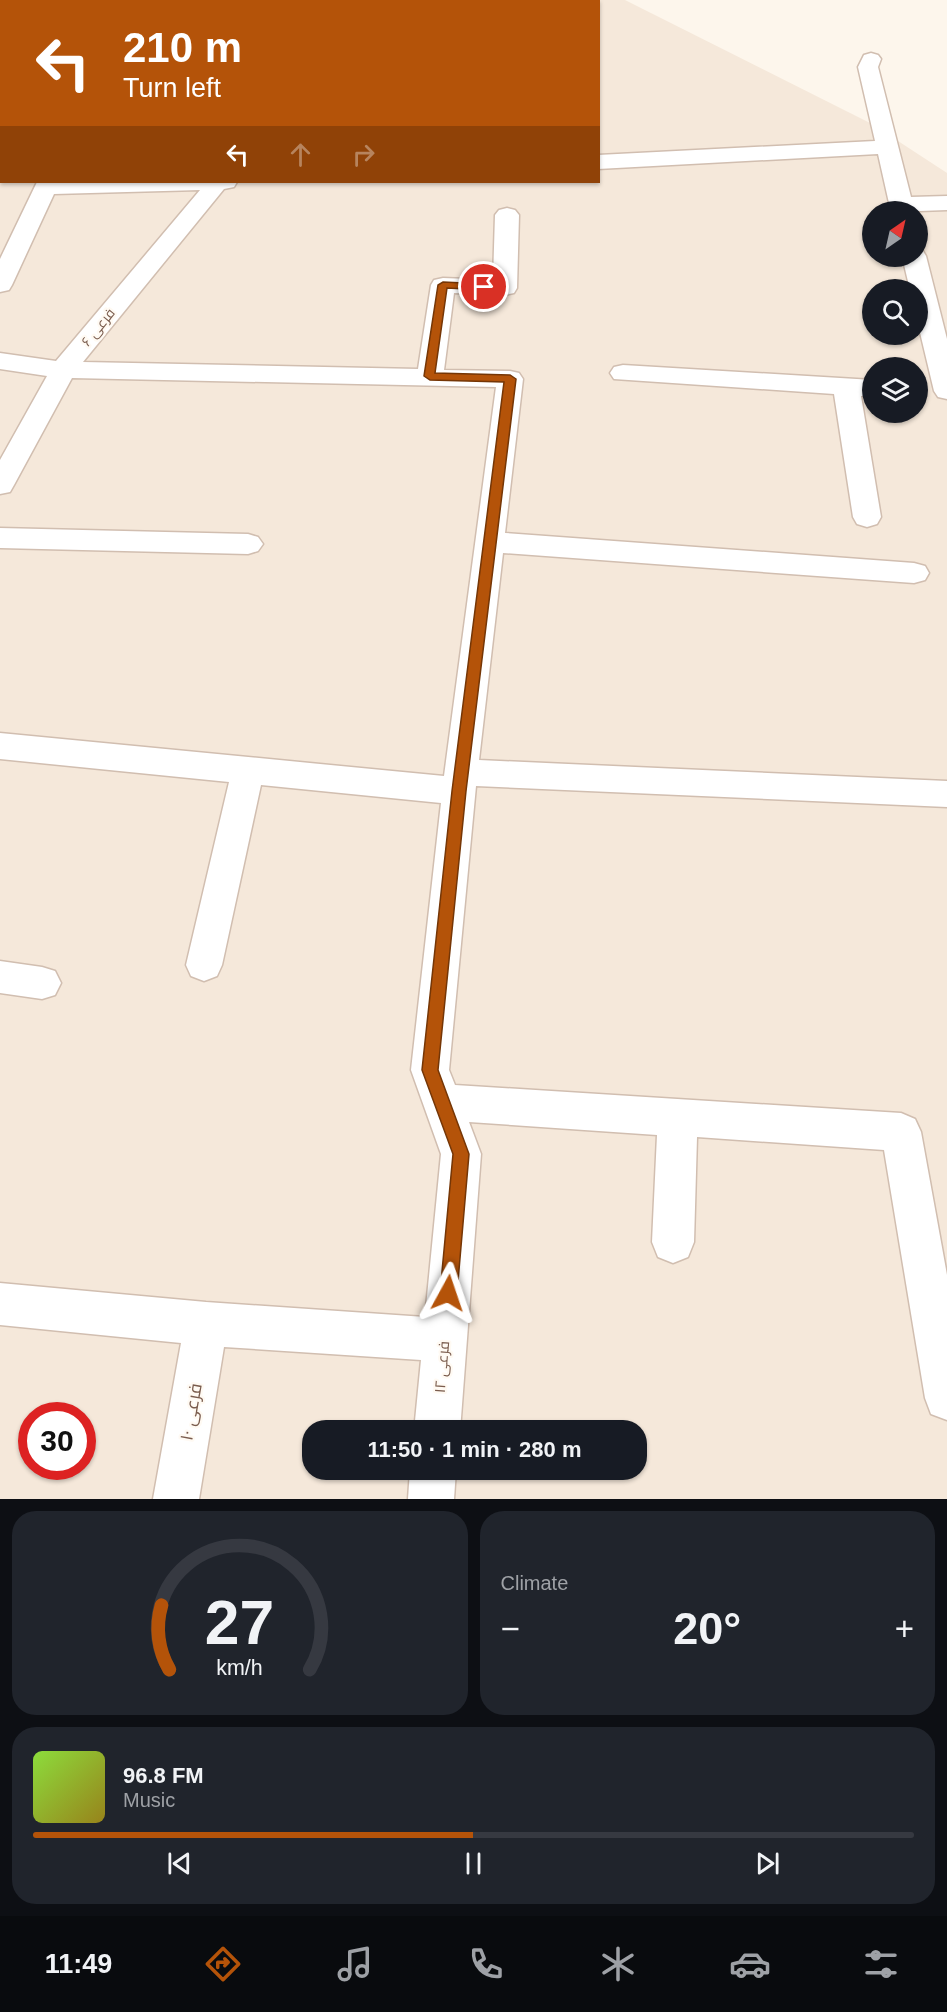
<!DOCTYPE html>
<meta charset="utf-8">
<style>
body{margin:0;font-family:Arial,Cairo,sans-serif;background:#20242c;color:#f1f3f6;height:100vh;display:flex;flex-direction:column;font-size:22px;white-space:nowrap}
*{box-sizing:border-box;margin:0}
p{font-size:20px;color:#9ea1a6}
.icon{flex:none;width:33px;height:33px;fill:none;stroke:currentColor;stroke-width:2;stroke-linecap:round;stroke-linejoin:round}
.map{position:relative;height:1499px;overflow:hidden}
.side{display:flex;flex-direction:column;gap:12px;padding:12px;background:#0d0f14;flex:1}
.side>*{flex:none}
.top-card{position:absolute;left:0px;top:0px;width:600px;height:183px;box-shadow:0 2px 4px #0004;background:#b45309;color:#fff;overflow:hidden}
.needle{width:39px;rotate:34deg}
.fabs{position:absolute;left:862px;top:201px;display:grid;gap:12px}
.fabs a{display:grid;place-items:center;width:66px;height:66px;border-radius:50%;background:#171b24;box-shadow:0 2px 4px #0004;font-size:30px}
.speed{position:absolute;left:18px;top:1402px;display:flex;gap:12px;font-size:30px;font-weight:700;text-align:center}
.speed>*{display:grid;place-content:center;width:78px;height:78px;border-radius:50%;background:#171b24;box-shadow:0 2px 4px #0004;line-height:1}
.speed .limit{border:9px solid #d22;background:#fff;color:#111}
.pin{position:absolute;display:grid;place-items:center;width:51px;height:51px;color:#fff;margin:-26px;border:3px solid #fff;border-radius:50%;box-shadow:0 2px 6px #0007}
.me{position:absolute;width:66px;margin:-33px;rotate:5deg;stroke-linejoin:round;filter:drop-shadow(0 0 4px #0008)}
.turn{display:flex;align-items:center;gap:21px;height:126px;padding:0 24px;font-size:27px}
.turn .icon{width:78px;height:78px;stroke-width:2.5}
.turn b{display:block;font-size:42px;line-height:51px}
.lanes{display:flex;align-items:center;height:57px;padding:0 24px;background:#0003;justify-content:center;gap:30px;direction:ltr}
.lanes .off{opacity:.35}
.big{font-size:45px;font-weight:800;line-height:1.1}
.side .tile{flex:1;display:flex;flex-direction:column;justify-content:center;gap:9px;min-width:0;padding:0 21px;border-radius:24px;background:#20242c}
.side .dial{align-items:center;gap:0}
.dial svg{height:156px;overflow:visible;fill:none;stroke:#363941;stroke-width:7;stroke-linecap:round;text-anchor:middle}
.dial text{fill:#f1f3f6;stroke:none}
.song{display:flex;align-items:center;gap:18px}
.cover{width:72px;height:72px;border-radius:9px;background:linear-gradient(135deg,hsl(90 70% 55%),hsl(50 70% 35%))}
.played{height:6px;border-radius:3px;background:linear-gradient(90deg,#b45309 50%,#363941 50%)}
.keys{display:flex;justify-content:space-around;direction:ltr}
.heat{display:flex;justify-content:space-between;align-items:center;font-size:33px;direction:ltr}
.side .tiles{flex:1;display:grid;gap:12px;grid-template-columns:1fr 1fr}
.tile:last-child{grid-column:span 2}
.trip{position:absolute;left:302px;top:1420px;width:345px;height:60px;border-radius:24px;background:#171b24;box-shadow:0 2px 4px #0004;font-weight:800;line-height:60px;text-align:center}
.dock{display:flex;height:96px;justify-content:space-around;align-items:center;background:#090b0e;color:#9ea1a6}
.dock .icon{width:42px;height:42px}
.dock .selected{color:#b45309}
.dock b{font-size:27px;color:#f1f3f6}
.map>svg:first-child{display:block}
.residential{fill:#f5e8da;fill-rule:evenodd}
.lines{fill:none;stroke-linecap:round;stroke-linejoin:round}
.street-casing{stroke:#d1beb0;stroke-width:3}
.secondary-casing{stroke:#d6c0b0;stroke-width:3}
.street{fill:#fff;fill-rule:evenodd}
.secondary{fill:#fff;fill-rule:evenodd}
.route{fill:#b45309;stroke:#753606;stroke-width:1.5}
.labels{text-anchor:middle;stroke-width:4.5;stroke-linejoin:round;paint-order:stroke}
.far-street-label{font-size:14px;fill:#7a5c4d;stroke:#fffaf3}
.street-label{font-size:15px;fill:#7a5c4d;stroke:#fffaf3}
.near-street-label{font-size:18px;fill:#7a5c4d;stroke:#fffaf3}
</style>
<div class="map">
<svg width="947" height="1499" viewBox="0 0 947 1499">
<rect width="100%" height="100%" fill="#fdf6ec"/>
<path class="residential" d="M0 0H625L872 124 947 173V1499H0ZM2 2H598V182H2ZM873 212H918V256H873ZM873 290H918V334H873ZM873 368H918V412H873ZM32 1416H82V1467H32ZM312 1431H636V1470H312Z"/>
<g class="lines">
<defs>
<g id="street">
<polygon points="871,53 878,55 881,59 878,67 911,197 947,196 947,210 891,212 878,154 598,169 598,155 875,141 858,67 864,55"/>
<rect x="0" y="96" width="2" height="12"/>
<polygon points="37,182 237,182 234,187 224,189 83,362 418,369 431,285 434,280 443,278 493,280 495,215 499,210 507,208 515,210 519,215 517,288 514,293 505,295 454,293 444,370 510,371 519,373 523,379 505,533 914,563 925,566 929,573 925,580 914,583 503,553 479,760 947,781 947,807 476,786 449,1070 455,1085 901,1113 915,1119 921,1132 947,1275 947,1420 931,1414 925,1398 884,1150 697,1137 694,1242 688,1257 673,1263 658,1257 652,1242 657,1135 469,1122 481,1154 460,1431 414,1431 421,1360 224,1347 199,1499 153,1499 181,1343 0,1325 0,1283 206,1302 425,1317 441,1154 411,1070 441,803 261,785 222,965 217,976 204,981 191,976 186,965 229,782 0,759 0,733 444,776 496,387 72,378 14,485 10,492 0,494 0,460 47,376 0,369 0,353 56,361 200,190 54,194 12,285 9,290 0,292 0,259"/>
<polygon points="918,250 923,251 926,256 947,339 947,399 938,397 934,391 918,324 918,290 910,290 902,256 918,256"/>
<polygon points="623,365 873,380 873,396 861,396 881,517 877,524 867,527 857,524 853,517 834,394 614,379 610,373 614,367"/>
<polygon points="0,528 248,534 258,537 263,544 258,551 248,554 0,548"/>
<polygon points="0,961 42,967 55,971 61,983 55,995 42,999 0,993"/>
<polygon points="410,1470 456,1470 454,1499 408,1499"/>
</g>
<g id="secondary">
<polygon points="34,0 59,0 33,2"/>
<polygon points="132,0 157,0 131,2"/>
<rect x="0" y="4" width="2" height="12"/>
</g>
</defs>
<use href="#street" class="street-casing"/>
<use href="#secondary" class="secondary-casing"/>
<use href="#street" class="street"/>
<use href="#secondary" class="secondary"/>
</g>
<polygon class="route" points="443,282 484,284 489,287 484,290 447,288 435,373 510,375 516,379 466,791 438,1070 469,1154 457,1293 455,1299 448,1302 442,1299 440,1293 453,1154 422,1070 452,791 504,382 430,380 424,376 438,285"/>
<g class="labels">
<g class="far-street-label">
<text transform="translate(98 327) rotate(-51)" y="5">فرعی ۶</text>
</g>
<g class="street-label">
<text transform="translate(442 1367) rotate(-85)" y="5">فرعی ۱۲</text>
</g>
<g class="near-street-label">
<text transform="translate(191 1412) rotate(-80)" y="6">فرعی ۱۰</text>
</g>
</g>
</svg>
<div class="fabs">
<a><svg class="needle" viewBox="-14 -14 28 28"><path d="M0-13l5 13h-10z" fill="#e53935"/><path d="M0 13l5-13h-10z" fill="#9ea1a6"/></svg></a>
<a><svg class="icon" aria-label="search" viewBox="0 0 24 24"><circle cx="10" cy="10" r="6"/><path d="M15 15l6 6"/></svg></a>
<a><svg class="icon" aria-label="layers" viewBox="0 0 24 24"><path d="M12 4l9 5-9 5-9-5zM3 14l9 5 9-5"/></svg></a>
</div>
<div class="speed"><div class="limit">30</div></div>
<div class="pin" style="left:484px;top:287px;background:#d93025"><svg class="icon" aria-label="arrive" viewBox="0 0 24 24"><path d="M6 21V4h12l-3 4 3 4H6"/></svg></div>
<svg class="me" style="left:448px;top:1293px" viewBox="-20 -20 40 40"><path d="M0-17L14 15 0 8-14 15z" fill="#b45309" stroke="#fff" stroke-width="4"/></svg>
<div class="trip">11:50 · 1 min · 280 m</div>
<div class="top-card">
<div class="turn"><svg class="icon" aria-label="left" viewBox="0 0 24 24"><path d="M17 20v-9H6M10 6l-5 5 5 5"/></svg><div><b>210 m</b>Turn left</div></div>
<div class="lanes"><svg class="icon" aria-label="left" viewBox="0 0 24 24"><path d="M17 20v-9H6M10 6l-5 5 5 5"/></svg><svg class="icon off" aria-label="ahead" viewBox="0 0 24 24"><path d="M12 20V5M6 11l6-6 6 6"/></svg><svg class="icon off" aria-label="right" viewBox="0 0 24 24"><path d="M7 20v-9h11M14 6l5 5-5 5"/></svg></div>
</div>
</div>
<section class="side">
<div class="tiles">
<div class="tile dial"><svg viewBox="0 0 100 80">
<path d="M14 69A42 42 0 1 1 86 69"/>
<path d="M14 69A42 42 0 0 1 10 36" stroke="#b45309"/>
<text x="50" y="56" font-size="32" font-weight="700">27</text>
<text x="50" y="72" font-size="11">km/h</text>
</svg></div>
<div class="tile"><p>Climate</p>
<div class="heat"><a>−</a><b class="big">20°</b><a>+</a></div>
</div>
<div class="tile">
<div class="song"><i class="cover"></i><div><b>96.8 FM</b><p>Music</p></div></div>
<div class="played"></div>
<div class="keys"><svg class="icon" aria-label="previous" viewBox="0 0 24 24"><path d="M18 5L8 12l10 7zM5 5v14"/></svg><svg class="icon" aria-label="pause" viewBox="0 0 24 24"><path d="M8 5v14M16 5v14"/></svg><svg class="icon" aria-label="next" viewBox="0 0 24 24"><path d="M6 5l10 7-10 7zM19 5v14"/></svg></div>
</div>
</div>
</section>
<nav class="dock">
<b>11:49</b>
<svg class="icon selected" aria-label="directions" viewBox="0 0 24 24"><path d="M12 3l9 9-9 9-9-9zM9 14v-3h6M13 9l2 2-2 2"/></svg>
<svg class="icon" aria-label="music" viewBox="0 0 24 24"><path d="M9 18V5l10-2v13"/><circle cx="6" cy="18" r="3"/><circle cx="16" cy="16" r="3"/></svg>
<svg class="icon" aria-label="phone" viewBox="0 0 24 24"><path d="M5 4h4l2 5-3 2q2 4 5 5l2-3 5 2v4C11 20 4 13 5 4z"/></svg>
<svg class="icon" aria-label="climate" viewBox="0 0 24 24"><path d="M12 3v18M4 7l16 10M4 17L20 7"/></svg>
<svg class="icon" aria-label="car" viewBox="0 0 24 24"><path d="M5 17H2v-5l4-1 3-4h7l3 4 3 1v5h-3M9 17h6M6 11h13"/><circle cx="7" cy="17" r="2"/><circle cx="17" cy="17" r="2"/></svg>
<svg class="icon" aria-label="filters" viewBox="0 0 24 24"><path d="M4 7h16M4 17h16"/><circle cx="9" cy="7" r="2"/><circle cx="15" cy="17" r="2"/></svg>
</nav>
